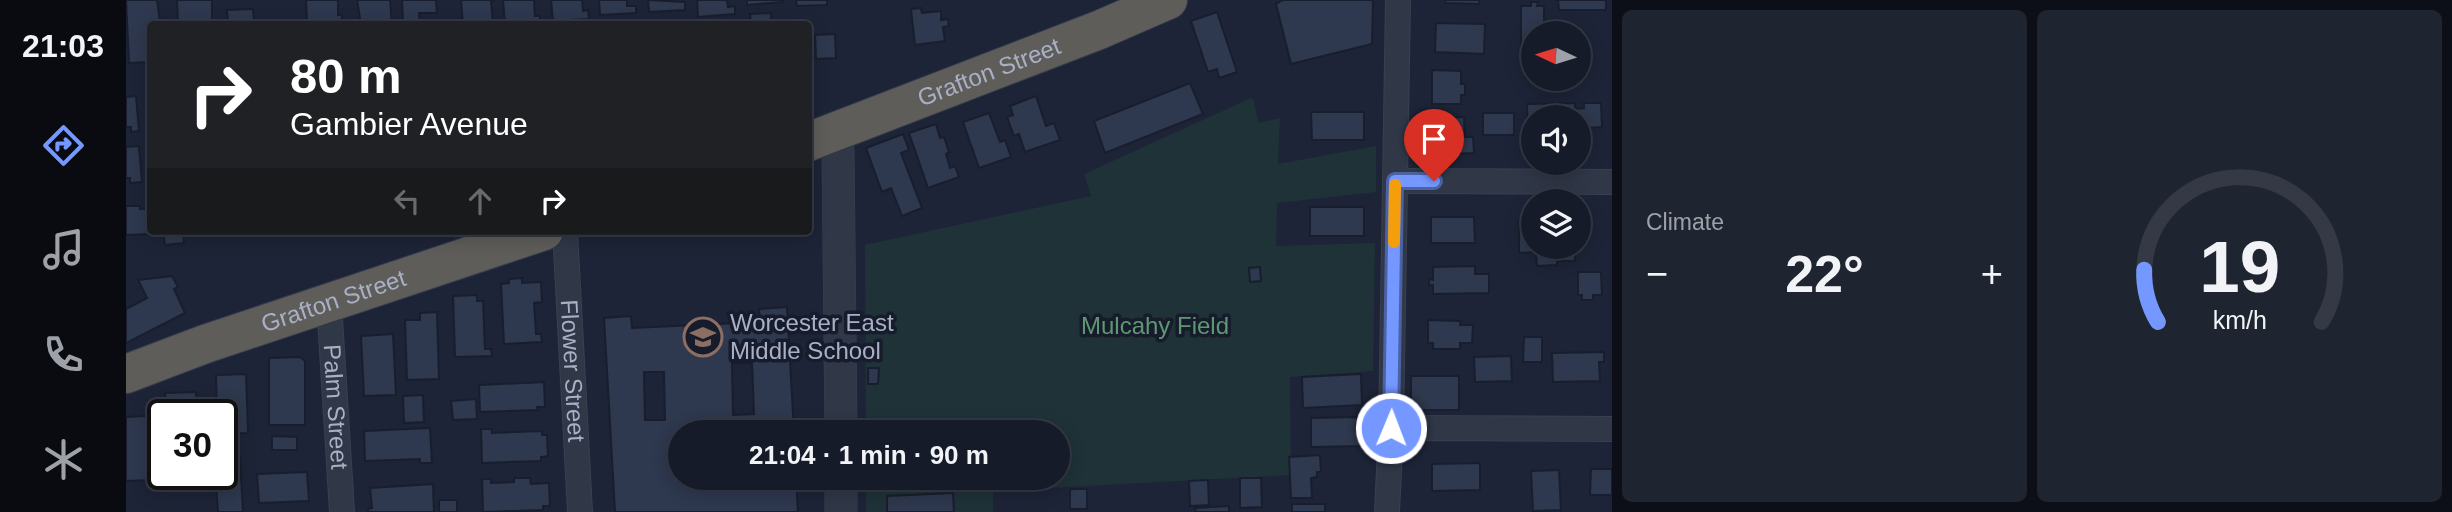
<!DOCTYPE html>
<meta charset="utf-8">
<style>
body{margin:0;font-family:Helvetica,sans-serif;background:#1f2431;color:#f1f3f6;height:100vh;display:flex;flex-direction:column;font-size:26px;white-space:nowrap}
*{box-sizing:border-box;margin:0}
p{font-size:23px;color:#9ea1a8}
.icon{flex:none;width:38px;height:38px;fill:none;stroke:currentColor;stroke-width:2;stroke-linecap:round;stroke-linejoin:round}
.map{position:relative;flex:1;overflow:hidden}
.sheet{display:flex;flex-direction:column;gap:10px;padding:10px;background:#0c0f17;width:840px}
.sheet>*{flex:none}
.top-card{position:absolute;left:21px;top:21px;width:665px;height:214px;border-radius:7px;box-shadow:0 4px 18px #0003,0 0 0 2px #353946;background:#202124;color:#fff;overflow:hidden}
.needle{width:46px;rotate:274deg}
.controls{position:absolute;left:1395px;top:21px;display:grid;gap:14px}
.controls a{display:grid;place-items:center;width:70px;height:70px;border-radius:50%;background:#161b29;box-shadow:0 4px 18px #0003,0 0 0 2px #353946;font-size:35px}
.speed{position:absolute;left:21px;top:399px;display:flex;gap:14px;font-size:35px;font-weight:700;text-align:center}
.speed>*{display:grid;place-content:center;width:91px;height:91px;border-radius:50%;background:#161b29;box-shadow:0 4px 18px #0003,0 0 0 2px #353946;line-height:1}
.speed .limit{border:4px solid #111;border-radius:10px;background:#fff;color:#111}
.pin{position:absolute;display:grid;place-items:center;width:60px;height:60px;color:#fff;margin:-72px -30px;border-radius:50% 50% 50% 0;rotate:-45deg;box-shadow:0 0 7px #0007}
.pin .icon{rotate:45deg}
.me{position:absolute;width:77px;margin:-38px;rotate:1deg;stroke-linejoin:round;filter:drop-shadow(0 0 5px #0008)}
.turn{display:flex;align-items:center;gap:24px;height:147px;padding:0 28px;font-size:32px}
.turn .icon{width:91px;height:91px;stroke-width:2.5}
.turn b{display:block;font-size:49px;line-height:60px}
.lanes{display:flex;align-items:center;height:66px;padding:0 28px;background:#0003;justify-content:center;gap:35px;direction:ltr}
.lanes .off{opacity:.35}
.big{font-size:52px;font-weight:700;line-height:1.1}
.sheet .widget{flex:1;display:flex;flex-direction:column;justify-content:center;gap:10px;min-width:0;padding:0 24px;border-radius:10px;background:#1f2431}
.sheet .dial{align-items:center;gap:0}
.dial svg{height:182px;overflow:visible;fill:none;stroke:#353946;stroke-width:7;stroke-linecap:round;text-anchor:middle}
.dial text{fill:#f1f3f6;stroke:none}
.heat{display:flex;justify-content:space-between;align-items:center;font-size:38px;direction:ltr}
.sheet .tiles{flex:1;display:grid;gap:10px;grid-template-columns:repeat(2,1fr)}
.trip{position:absolute;left:542px;top:420px;width:402px;height:70px;border-radius:35px;background:#161b29;box-shadow:0 4px 18px #0003,0 0 0 2px #353946;font-weight:700;line-height:70px;text-align:center}
main{display:flex;flex:1;min-height:0}
.tabs{display:flex;flex-direction:column;width:126px;justify-content:space-around;align-items:center;background:#090b10;color:#9ea1a8}
.tabs .icon{width:49px;height:49px}
.tabs .on{color:#7498ff}
.tabs b{font-size:32px;color:#f1f3f6}
.map>svg:first-child{display:block}
.green{fill:#1f3238}
.building{fill:#2e384e;stroke:#181e2d;stroke-width:2;fill-rule:evenodd}
.lines{fill:none;stroke-linecap:round;stroke-linejoin:round}
.minor-casing{stroke:#394050;stroke-width:26}
.tertiary-casing{stroke:#394050;stroke-width:33}
.trunk-casing{stroke:#383e4e;stroke-width:40}
.minor{stroke:#303747;stroke-width:24}
.tertiary{stroke:#303747;stroke-width:32}
.trunk{stroke:#5e5d5a;stroke-width:38}
.route-casing{stroke:#4b63a6;stroke-width:18}
.route{stroke:#7498ff;stroke-width:12}
.slow{stroke:#f59e0b;stroke-width:12}
.labels{text-anchor:middle;stroke-width:7;stroke-linejoin:round;paint-order:stroke}
.street-label{font-size:24px;fill:#a9b0c5;stroke:#161c2b}
.poi-label{font-size:24px;fill:#a9b0c5;stroke:#161c2b;text-anchor:start}
.park-label{font-size:24px;fill:#609773;stroke:#161c2b}
</style>
<main>
<nav class="tabs">
<b>21:03</b>
<svg class="icon on" aria-label="directions" viewBox="0 0 24 24"><path d="M12 3l9 9-9 9-9-9zM9 14v-3h6M13 9l2 2-2 2"/></svg>
<svg class="icon" aria-label="music" viewBox="0 0 24 24"><path d="M9 18V5l10-2v13"/><circle cx="6" cy="18" r="3"/><circle cx="16" cy="16" r="3"/></svg>
<svg class="icon" aria-label="phone" viewBox="0 0 24 24"><path d="M5 4h4l2 5-3 2q2 4 5 5l2-3 5 2v4C11 20 4 13 5 4z"/></svg>
<svg class="icon" aria-label="climate" viewBox="0 0 24 24"><path d="M12 3v18M4 7l16 10M4 17L20 7"/></svg>
</nav>
<div class="map">
<svg width="1486" height="512" viewBox="0 0 1486 512">
<rect width="100%" height="100%" fill="#1d2437"/>
<polygon class="green" points="1125,98 1128,100 1132,123 1154,118 1152,164 1250,146 1250,192 1151,203 1150,246 1249,243 1247,371 1164,377 1165,475 867,491 867,512 740,512 740,478 933,478 933,432 740,432 739,245 965,196 958,174"/>
<g class="building">
<polygon points="0,0 31,0 34,21 33,24 24,24 24,62 3,63"/>
<polygon points="51,0 86,0 86,23 52,24"/>
<polygon points="180,0 212,0 212,15 216,15 216,24 181,24"/>
<polygon points="231,0 264,0 266,24 235,24"/>
<polygon points="276,0 310,0 311,13 293,13 294,24 277,24"/>
<polygon points="335,0 369,0 365,1 367,24 337,24"/>
<polygon points="377,0 408,0 409,16 414,16 414,24 379,24"/>
<polygon points="425,0 456,0 457,11 462,10 463,19 427,21"/>
<polygon points="473,0 501,0 501,6 510,6 510,13 474,15"/>
<polygon points="522,0 559,2 559,10 523,12"/>
<polygon points="571,0 601,0 602,7 609,6 609,14 572,17"/>
<polygon points="621,0 657,0 657,2 621,5"/>
<polygon points="670,0 701,0 701,5 671,6"/>
<polygon points="1157,0 1247,0 1246,44 1165,64 1150,4"/>
<polygon points="1319,0 1353,0 1353,4 1319,3"/>
<polygon points="1429,0 1480,0 1480,10 1433,10 1432,1"/>
<polygon points="1405,2 1412,2 1411,6 1418,6 1418,26 1439,26 1439,33 1407,33 1407,47 1395,47 1395,6 1405,6"/>
<polygon points="795,8 796,13 815,11 815,20 822,19 823,26 817,27 819,41 789,45 785,9"/>
<polygon points="127,9 128,24 102,24 101,10"/>
<polygon points="1091,12 1111,72 1093,78 1091,69 1082,72 1065,21"/>
<polygon points="645,13 645,24 625,24 624,14"/>
<polygon points="1310,23 1359,24 1358,54 1309,52"/>
<polygon points="709,34 710,58 690,59 689,35"/>
<polygon points="1306,70 1335,71 1335,84 1339,84 1339,95 1335,95 1335,104 1306,104"/>
<polygon points="1064,83 1077,114 979,153 968,121"/>
<polygon points="10,96 13,131 5,132 5,127 0,127 0,97"/>
<polygon points="910,96 920,126 928,123 934,140 899,152 893,134 888,136 881,117 887,115 884,106"/>
<polygon points="1449,103 1449,109 1458,108 1458,103 1475,103 1476,127 1459,128 1459,121 1452,121 1452,117 1407,117 1407,142 1402,142 1401,104"/>
<polygon points="1185,112 1238,112 1238,140 1186,140"/>
<polygon points="863,113 874,142 879,140 885,157 853,168 837,122"/>
<rect x="1357" y="113" width="31" height="22"/>
<polygon points="1338,117 1339,137 1347,137 1348,153 1299,155 1298,118"/>
<polygon points="810,124 814,138 818,137 823,152 820,154 824,168 829,166 833,177 802,188 783,133"/>
<polygon points="777,134 783,150 775,153 796,208 776,216 765,188 756,192 740,148"/>
<polygon points="13,146 16,182 4,183 4,178 0,178 0,147"/>
<polygon points="0,206 14,206 14,209 24,209 26,234 0,235"/>
<rect x="1184" y="207" width="54" height="29"/>
<polygon points="1305,217 1348,217 1349,243 1305,243"/>
<polygon points="1407,219 1407,247 1449,247 1449,261 1431,261 1431,265 1411,266 1410,252 1393,253 1393,220"/>
<polygon points="37,231 57,231 58,243 39,245"/>
<polygon points="1349,266 1349,274 1363,274 1363,293 1307,294 1307,285 1303,285 1303,279 1307,280 1307,267"/>
<polygon points="1134,267 1135,281 1124,282 1123,268"/>
<polygon points="1452,272 1475,272 1476,295 1467,295 1467,300 1456,300 1456,295 1452,295"/>
<polygon points="46,276 52,287 48,289 59,313 0,343 0,309 21,298 12,280"/>
<polygon points="396,278 396,283 415,282 416,302 408,303 410,334 415,334 416,342 378,344 375,284 383,283 383,279"/>
<polygon points="351,295 351,301 357,301 359,349 365,349 366,356 329,357 327,296"/>
<path d="M661 307 668 432H555V478H670L672 512H489L478 318 505 316 506 328 634 322 633 309ZM606 363H626L628 414 607 415ZM518 372H538L539 420H519Z"/>
<polygon points="311,312 313,379 281,380 279,320 294,320 294,313"/>
<polygon points="1302,320 1335,321 1334,325 1347,325 1346,343 1334,343 1334,349 1307,349 1307,343 1302,343"/>
<polygon points="267,334 270,395 238,396 235,336"/>
<polygon points="1398,337 1416,337 1416,362 1397,362"/>
<polygon points="1478,352 1478,362 1473,362 1474,381 1427,382 1426,353"/>
<polygon points="1385,356 1386,381 1349,382 1348,357"/>
<polygon points="174,357 179,361 179,425 143,425 143,358"/>
<polygon points="742,368 753,368 752,384 742,384"/>
<polygon points="120,374 122,433 96,434 96,415 91,415 90,375"/>
<polygon points="1235,374 1236,405 1177,408 1176,377"/>
<rect x="1285" y="376" width="48" height="34"/>
<polygon points="418,382 419,407 411,407 412,410 354,412 353,385"/>
<polygon points="70,392 71,415 40,415 39,393"/>
<polygon points="297,395 298,422 278,423 277,396"/>
<polygon points="350,399 351,419 327,420 325,401"/>
<polygon points="21,416 23,471 28,471 28,480 0,481 0,417"/>
<polygon points="1231,417 1231,429 1234,429 1235,446 1185,447 1185,418"/>
<polygon points="304,428 306,463 294,463 294,459 239,461 238,431"/>
<polygon points="355,429 366,429 366,433 416,431 416,435 421,435 422,456 415,457 415,461 356,463"/>
<polygon points="146,436 171,437 171,450 146,450"/>
<polygon points="1194,455 1195,472 1191,472 1191,477 1185,478 1186,498 1165,498 1163,457"/>
<polygon points="114,457 117,512 92,512 89,474 96,474 96,458"/>
<polygon points="1354,463 1354,490 1306,491 1306,464"/>
<polygon points="1465,469 1486,469 1486,495 1464,495"/>
<polygon points="1433,470 1435,510 1407,511 1405,471"/>
<polygon points="181,472 183,501 133,503 131,474"/>
<polygon points="388,478 404,478 405,484 423,483 424,506 417,506 417,510 357,512 356,479 365,479 365,483 388,482"/>
<polygon points="1114,478 1135,478 1136,507 1114,508"/>
<polygon points="1082,480 1083,505 1064,506 1063,481"/>
<polygon points="307,484 308,512 242,512 242,509 246,508 244,488"/>
<rect x="944" y="489" width="17" height="20"/>
<polygon points="827,493 828,512 761,512 761,496"/>
<rect x="313" y="500" width="18" height="12"/>
<rect x="1166" y="504" width="33" height="8"/>
<polygon points="1103,506 1103,512 1070,512 1069,508"/>
</g>
<g class="lines">
<defs>
<g id="minor">
<polyline points="1269,181 1486,182"/>
<path id="s1" d="M439 231 454 512"/>
<path id="s2" d="M203 302 216 512"/>
<polyline points="1265,428 1486,429"/>
<polyline points="1261,512 1265,428 1272,0"/>
</g>
<g id="tertiary">
<polyline points="710,131 712,151 715,432"/>
<polyline points="715,478 715,512"/>
</g>
<g id="trunk">
<path id="s3" d="M682 142 973 30 1042 0"/>
<path id="s4" d="M0 374 79 344 418 231"/>
</g>
</defs>
<use href="#minor" class="minor-casing"/>
<use href="#tertiary" class="tertiary-casing"/>
<use href="#trunk" class="trunk-casing"/>
<use href="#minor" class="minor"/>
<use href="#tertiary" class="tertiary"/>
<use href="#trunk" class="trunk"/>
</g>
<g class="lines">
<defs>
<polyline id="route" points="1265,428 1269,181 1308,181"/>
</defs>
<use href="#route" class="route-casing"/>
<use href="#route" class="route"/>
<polyline class="slow" points="1268,242 1269,185"/>
</g>
<defs>
<symbol id="school-ring" viewBox="-11 -11 22 22"><circle r="9.5" fill="#161c2b" stroke="#8d6e63" stroke-width="1.5"/><path d="M0-5L7-2L0 1L-7-2ZM-4 1L0 2.5L4 1V4Q0 6-4 4Z" fill="#8d6e63"/></symbol>
</defs>
<g fill-rule="evenodd">
<use href="#school-ring" x="555" y="315" width="44" height="44"/>
</g>
<g class="labels">
<g class="street-label">
<text dy="8" stroke="none"><textPath href="#s3" startOffset="194">Grafton Street</textPath></text>
<text dy="8" stroke="none"><textPath href="#s4" startOffset="220">Grafton Street</textPath></text>
<text dy="8" stroke="none"><textPath href="#s1" startOffset="140">Flower Street</textPath></text>
<text dy="8" stroke="none"><textPath href="#s2" startOffset="105">Palm Street</textPath></text>
</g>
<g class="poi-label">
<text x="604" y="331">Worcester East<tspan x="604" dy="28">Middle School</tspan></text>
</g>
<g class="park-label">
<text x="1029" y="334">Mulcahy Field</text>
</g>
</g>
</svg>
<div class="controls">
<a><svg class="needle" viewBox="-14 -14 28 28"><path d="M0-13l5 13h-10z" fill="#e53935"/><path d="M0 13l5-13h-10z" fill="#9ea1a8"/></svg></a>
<a><svg class="icon" aria-label="sound" viewBox="0 0 24 24"><path d="M4 9h4l5-4v14l-5-4H4zM17 9q2 3 0 6"/></svg></a>
<a><svg class="icon" aria-label="layers" viewBox="0 0 24 24"><path d="M12 4l9 5-9 5-9-5zM3 14l9 5 9-5"/></svg></a>
</div>
<div class="speed"><div class="limit">30</div></div>
<div class="pin" style="left:1308px;top:181px;background:#d93025"><svg class="icon" aria-label="arrive" viewBox="0 0 24 24"><path d="M6 21V4h12l-3 4 3 4H6"/></svg></div>
<svg class="me" style="left:1265px;top:428px" viewBox="-20 -20 40 40"><circle r="17" fill="#7498ff" stroke="#fff" stroke-width="3"/><path d="M0-11L8 9 0 5-8 9z" fill="#fff"/></svg>
<div class="trip">21:04 · 1 min · 90 m</div>
<div class="top-card">
<div class="turn"><svg class="icon" aria-label="right" viewBox="0 0 24 24"><path d="M7 20v-9h11M14 6l5 5-5 5"/></svg><div><b>80 m</b>Gambier Avenue</div></div>
<div class="lanes"><svg class="icon off" aria-label="left" viewBox="0 0 24 24"><path d="M17 20v-9H6M10 6l-5 5 5 5"/></svg><svg class="icon off" aria-label="ahead" viewBox="0 0 24 24"><path d="M12 20V5M6 11l6-6 6 6"/></svg><svg class="icon" aria-label="right" viewBox="0 0 24 24"><path d="M7 20v-9h11M14 6l5 5-5 5"/></svg></div>
</div>
</div>
<section class="sheet">
<div class="tiles">
<div class="widget"><p>Climate</p>
<div class="heat"><a>−</a><b class="big">22°</b><a>+</a></div>
</div>
<div class="widget dial"><svg viewBox="0 0 100 80">
<path d="M14 69A42 42 0 1 1 86 69"/>
<path d="M14 69A42 42 0 0 1 8 46" stroke="#7498ff"/>
<text x="50" y="56" font-size="32" font-weight="700">19</text>
<text x="50" y="72" font-size="11">km/h</text>
</svg></div>
</div>
</section>
</main>
